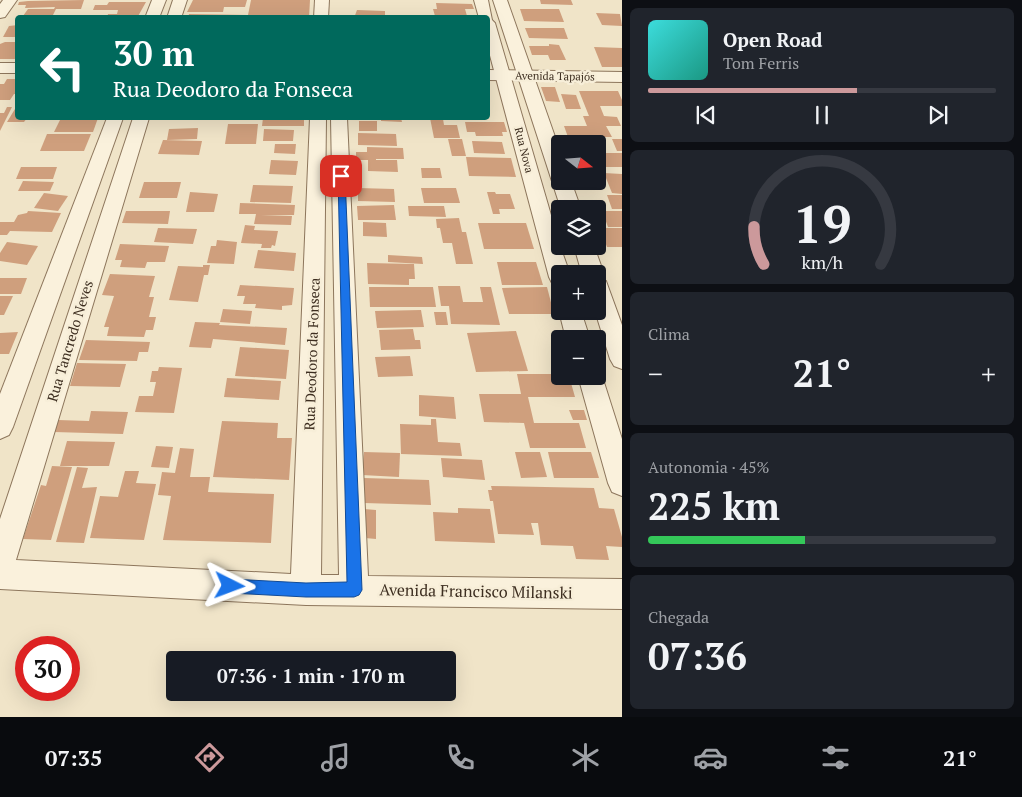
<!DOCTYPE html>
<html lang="pt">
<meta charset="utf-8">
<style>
body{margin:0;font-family:"PT Serif",serif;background:#20242c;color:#f1f3f6;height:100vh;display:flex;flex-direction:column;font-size:19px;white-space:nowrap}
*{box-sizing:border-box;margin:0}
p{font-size:16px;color:#9ea1a6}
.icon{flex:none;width:28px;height:28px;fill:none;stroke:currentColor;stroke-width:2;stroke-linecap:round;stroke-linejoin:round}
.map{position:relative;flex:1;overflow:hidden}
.side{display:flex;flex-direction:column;gap:8px;padding:8px;background:#0d0f14;width:400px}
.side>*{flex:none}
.banner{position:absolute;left:15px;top:15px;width:475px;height:105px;border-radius:5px;box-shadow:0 5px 20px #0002;background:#00695c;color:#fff;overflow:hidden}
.needle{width:32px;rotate:107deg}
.fabs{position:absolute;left:551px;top:135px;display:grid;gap:10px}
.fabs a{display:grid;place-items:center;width:55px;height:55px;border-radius:5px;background:#171b24;box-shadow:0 5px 20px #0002;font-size:25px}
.speed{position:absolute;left:15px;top:636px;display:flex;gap:10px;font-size:25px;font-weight:700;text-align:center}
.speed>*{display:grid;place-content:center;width:65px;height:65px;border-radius:50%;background:#171b24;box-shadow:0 5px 20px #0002;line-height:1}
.speed .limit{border:8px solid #d22;background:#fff;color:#111}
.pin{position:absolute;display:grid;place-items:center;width:42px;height:42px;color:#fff;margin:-21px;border-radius:10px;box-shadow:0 2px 8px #0006}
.me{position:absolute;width:55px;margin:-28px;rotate:93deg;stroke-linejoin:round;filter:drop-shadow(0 0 4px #0008)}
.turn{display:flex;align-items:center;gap:18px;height:105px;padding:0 15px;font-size:22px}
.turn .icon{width:65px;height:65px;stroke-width:2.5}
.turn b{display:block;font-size:35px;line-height:42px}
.big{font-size:38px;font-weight:700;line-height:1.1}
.side .widget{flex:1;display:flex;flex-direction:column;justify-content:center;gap:8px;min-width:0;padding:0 18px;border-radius:8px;background:#20242c}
.side .dial{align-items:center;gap:0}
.dial svg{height:130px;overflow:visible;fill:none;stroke:#363941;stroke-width:7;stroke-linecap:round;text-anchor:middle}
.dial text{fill:#f1f3f6;stroke:none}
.song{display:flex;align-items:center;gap:15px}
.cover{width:60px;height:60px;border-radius:8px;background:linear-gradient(135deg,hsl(180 70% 55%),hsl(170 70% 35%))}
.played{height:5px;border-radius:2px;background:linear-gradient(90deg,#cc999b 60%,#363941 60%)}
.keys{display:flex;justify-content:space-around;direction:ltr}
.heat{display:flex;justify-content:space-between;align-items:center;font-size:28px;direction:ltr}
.charge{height:8px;border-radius:4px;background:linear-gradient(90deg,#34c759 45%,#363941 0)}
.trip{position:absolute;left:166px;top:651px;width:290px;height:50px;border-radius:5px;background:#171b24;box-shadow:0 5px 20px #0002;font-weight:700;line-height:50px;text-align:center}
.tab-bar{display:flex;height:80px;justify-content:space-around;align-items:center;background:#090b0e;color:#9ea1a6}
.tab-bar .icon{width:35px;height:35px}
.tab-bar .on{color:#cc999b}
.tab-bar b{font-size:22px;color:#f1f3f6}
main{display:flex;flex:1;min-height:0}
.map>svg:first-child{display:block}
.building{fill:#cf9f7d}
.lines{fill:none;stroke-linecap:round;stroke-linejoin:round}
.minor-casing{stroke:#8d765c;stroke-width:2}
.tertiary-casing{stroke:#8d765c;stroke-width:2}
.minor{fill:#faf1dc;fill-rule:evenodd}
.tertiary{fill:#faf1dc;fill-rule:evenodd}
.route{fill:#1a73e8;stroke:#114b97}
.labels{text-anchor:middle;stroke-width:5;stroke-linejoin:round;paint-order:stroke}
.far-street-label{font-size:11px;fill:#3d2e20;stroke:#f7eed8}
.street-label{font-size:14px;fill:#3d2e20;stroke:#f7eed8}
.near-street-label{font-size:16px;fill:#3d2e20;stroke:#f7eed8}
</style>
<main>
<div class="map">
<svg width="622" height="717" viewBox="0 0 622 717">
<rect width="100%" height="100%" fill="#f0e4c8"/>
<g class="building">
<polygon points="84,0 81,9 56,9 52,17 23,16 28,9 54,9 55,7 25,8 26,5 18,5 19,2 28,1"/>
<polygon points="193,0 247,0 245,7 224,7 223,12 187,12"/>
<polygon points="251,0 310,0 309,18 188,18 189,14 248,15"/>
<polygon points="540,0 571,0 573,5 541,4"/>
<polygon points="109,2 146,2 137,18 107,18 108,14 117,14 118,10 93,10 95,5 107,5"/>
<polygon points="436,3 472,4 474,9 465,9 467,16 435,16 433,9 437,9"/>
<polygon points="520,9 559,9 564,22 524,21"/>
<polygon points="357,10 385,11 385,18 354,18"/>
<polygon points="596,13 620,14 622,26 602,25"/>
<polygon points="18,25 18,37 3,37 9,26"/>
<polygon points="525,28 564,28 568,39 529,38"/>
<polygon points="5,42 18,42 17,59 0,59 0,44"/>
<polygon points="549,44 559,45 566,60 550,60 548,55 532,55 529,46 549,46"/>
<polygon points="594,47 622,48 622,67 602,67"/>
<polygon points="7,79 18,79 18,94 14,94 10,100 0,100 0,84 4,84"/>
<polygon points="541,87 555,87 560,102 546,101"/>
<polygon points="579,91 618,91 622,100 622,106 600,106 604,116 617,117 621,126 606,126 612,137 568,137 564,126 587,126 583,116 589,116"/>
<polygon points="561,94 576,95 581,109 566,109"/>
<polygon points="18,104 18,118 27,118 24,122 7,122"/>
<polygon points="7,107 12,107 0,131 0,113 4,113"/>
<polygon points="61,118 98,118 93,132 54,132"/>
<polygon points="263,118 304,118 304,126 262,126"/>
<polygon points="381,118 401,118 402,122 381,121"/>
<polygon points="430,118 440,118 443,119 444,125 457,125 460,138 434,138"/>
<rect x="359" y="121" width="18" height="10"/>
<polygon points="465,122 504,122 507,132 502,132 503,136 476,136 475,132 467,132"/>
<polygon points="228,124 258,124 256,144 225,144"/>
<polygon points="198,128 197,139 167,140 169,129"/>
<polygon points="264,129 294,130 293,141 263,141"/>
<polygon points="358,133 396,134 397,146 358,145"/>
<polygon points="47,134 91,134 84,151 40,151"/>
<polygon points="448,139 462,139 466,156 452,156"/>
<polygon points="612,139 622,139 622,151 617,151"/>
<polygon points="163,140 202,141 199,155 158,154"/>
<polygon points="472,141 502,142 505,154 474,153"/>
<polygon points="275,144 296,144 295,154 274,153"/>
<polygon points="367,147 403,148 404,159 376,159 376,160 397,160 398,172 368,171 368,160 356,160 356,152 367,152"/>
<rect x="598" y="153" width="24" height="14"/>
<polygon points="466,157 511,158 516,177 469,176"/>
<polygon points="271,160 298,161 296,175 269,174"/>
<polygon points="21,167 57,167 53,179 16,179"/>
<polygon points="421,168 440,168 442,178 422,178"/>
<polygon points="604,173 622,174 622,194 612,193"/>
<polygon points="23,181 54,182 50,191 18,191"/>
<polygon points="144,182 181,182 177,198 139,198"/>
<polygon points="253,185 293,186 291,203 250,202"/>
<polygon points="358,188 394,189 395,202 358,201"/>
<polygon points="421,188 456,188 460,203 424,203"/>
<polygon points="190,192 218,194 214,212 186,212"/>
<polygon points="487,192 495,192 496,194 510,194 515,209 499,209 500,214 493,214"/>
<polygon points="44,193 68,196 58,211 34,208"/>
<polygon points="607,195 622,195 622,209 612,209"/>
<polygon points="240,203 295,205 294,215 261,215 292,216 291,225 254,224 256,214 239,214"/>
<polygon points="394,205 396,220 358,220 357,206"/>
<polygon points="408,206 444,206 446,217 409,216"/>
<polygon points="28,211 61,213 52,232 10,231 7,235 0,235 0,222 14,222 18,215 27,213"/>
<polygon points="126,211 170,211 168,224 122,223"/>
<polygon points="602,211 622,211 622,227 608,227"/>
<polygon points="459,218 462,232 466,232 473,264 456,264 452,243 443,243 440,228 437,228 436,219"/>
<polygon points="363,222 386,223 387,237 363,236"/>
<polygon points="478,223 526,223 534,249 484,249"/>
<polygon points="245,225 255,226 254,230 278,231 275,246 272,245 271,248 261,248 262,244 241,243"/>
<polygon points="158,228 197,229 193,244 154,242"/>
<polygon points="600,228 622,228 622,247 607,247"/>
<polygon points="217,240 237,242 234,264 207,263 211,246 216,246"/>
<polygon points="7,242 38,246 27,265 0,261 0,253"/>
<polygon points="120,244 169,246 165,262 147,262 145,268 120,267 122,260 115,260"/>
<polygon points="258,250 296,253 294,271 254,268"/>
<polygon points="388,255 422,257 423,264 388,262"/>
<polygon points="497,262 536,262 543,285 502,285"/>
<polygon points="367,263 414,264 415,279 409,279 409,285 368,284"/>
<polygon points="203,265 210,265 208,275 204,275 198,302 169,300 178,266 203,267"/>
<polygon points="110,274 155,276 149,297 154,297 149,317 156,317 153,330 146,330 144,337 107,336 109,327 104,327 114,296 102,295"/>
<polygon points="0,278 27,278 21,294 0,294"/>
<polygon points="240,285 294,288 292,305 282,306 282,310 255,308 256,304 243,304 245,296 237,296"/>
<polygon points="438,286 460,286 463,302 483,302 480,287 491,287 500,325 451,324 449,306 441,306"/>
<polygon points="369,287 433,287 436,307 370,307"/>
<polygon points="547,287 554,314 509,314 502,288"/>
<polygon points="0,296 13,296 4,315 0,315"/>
<polygon points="223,309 252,311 250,324 220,322"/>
<polygon points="421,310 424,327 377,328 375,311"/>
<polygon points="434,312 446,312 448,325 436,325"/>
<polygon points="195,322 220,323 219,325 287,328 285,345 213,339 211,348 189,347"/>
<polygon points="413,329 415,340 420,340 421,349 381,350 379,330"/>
<polygon points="516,331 528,371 476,372 467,333"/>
<polygon points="18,332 9,354 0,354 0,333"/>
<polygon points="86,340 150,342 148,352 139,352 137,361 79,360"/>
<polygon points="240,347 289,350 286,379 235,376"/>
<polygon points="410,356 413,376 378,377 375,357"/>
<polygon points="77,363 126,364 120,387 70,386"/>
<polygon points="159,367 182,368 174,413 135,412 139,396 153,396 156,382 150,382 152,371 158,371"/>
<polygon points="517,374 560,374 560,376 569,376 575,397 528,397 534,423 579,423 586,448 530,448 524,423 484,422 479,394 521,394"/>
<polygon points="227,378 281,381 279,400 224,397"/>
<polygon points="419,395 454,397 456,419 419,416"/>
<polygon points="569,410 584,410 587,420 573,420"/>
<polygon points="91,411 128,412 123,434 54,432 58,420 89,421"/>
<polygon points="431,419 436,419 438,442 460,443 462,456 401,454 400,424 431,425"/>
<polygon points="222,421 278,423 277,438 292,438 289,480 213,477"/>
<polygon points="67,441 115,442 109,466 60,466"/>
<polygon points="156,446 173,447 169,468 151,467"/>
<polygon points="180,448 194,449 190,477 210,477 208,492 274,494 271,543 163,540 171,496 158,495 162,472 175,473"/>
<polygon points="364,452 400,453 399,477 362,475"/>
<polygon points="515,452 540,452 547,477 521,478"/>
<polygon points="548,452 591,452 599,478 554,478"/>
<polygon points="441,458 482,460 485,480 443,477"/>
<polygon points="52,466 72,467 51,540 23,539 41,485 46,486"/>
<polygon points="77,467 88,468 82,488 97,487 84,543 56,542"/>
<polygon points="125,471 139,471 136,483 156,484 144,540 90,538 100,496 118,497"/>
<polygon points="364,478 429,480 431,505 364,503"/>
<polygon points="491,486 594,488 599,508 614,509 622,537 622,547 606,546 609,560 576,559 573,546 541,545 538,523 531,523 534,535 498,534 493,501 490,501 488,490 492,490"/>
<polygon points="458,508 490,509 495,543 435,541 433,512 458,513"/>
<polygon points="364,509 376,510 376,539 365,538"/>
</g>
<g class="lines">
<defs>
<g id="minor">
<polygon points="3,0 17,0 5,17 0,18 0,4"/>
<polygon points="152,0 166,0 159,18 145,18"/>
<polygon points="173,0 187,0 181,18 167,18"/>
<polygon points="315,0 329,0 328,18 314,18"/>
<polygon points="474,0 488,0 492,20 495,23 560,246 570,274 560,274 560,285 552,283 549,277 488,48 488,18 479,18"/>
<polygon points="493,0 507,0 560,151 560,181 571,181 581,209 561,209"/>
<polygon points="107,118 123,118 13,427 9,435 0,439 0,394"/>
<polygon points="133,118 149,118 16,560 291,574 310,118 326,118 321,575 339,575 331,118 347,118 368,576 622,579 622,609 306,605 0,589 0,519"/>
<polygon points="574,246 594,246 604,274 601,279 606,281 622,325 622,369 614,366 610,359 595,311 598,311 598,274 582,274"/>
<polygon points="560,309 560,311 581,311 590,339 566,339 559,311"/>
<polygon points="598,368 602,376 622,439 622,496 612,492 608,483 578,376 598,376"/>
</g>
<g id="tertiary">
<rect x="0" y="63" width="18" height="10"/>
<polygon points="488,70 622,72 622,82 488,80"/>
</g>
</defs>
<use href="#minor" class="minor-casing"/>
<use href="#tertiary" class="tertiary-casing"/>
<use href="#minor" class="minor"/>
<use href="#tertiary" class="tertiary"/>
</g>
<polygon class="route" points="338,174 344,174 345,176 362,590 359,595 354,597 306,597 230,593 224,591 222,586 224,581 230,579 306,583 347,582"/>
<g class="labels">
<g class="far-street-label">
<text transform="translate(555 76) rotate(1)" y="4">Avenida Tapajós</text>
<text transform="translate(524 150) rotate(76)" y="4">Rua Nova</text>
</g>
<g class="street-label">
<text transform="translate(70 341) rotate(-73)" y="5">Rua Tancredo Neves</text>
<text transform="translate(312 354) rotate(-88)" y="5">Rua Deodoro da Fonseca</text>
</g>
<g class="near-street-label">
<text transform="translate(476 591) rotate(1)" y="6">Avenida Francisco Milanski</text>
</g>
</g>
</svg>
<div class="fabs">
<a><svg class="needle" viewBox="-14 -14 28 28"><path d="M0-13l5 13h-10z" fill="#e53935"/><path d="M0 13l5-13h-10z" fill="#9ea1a6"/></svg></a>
<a><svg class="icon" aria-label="layers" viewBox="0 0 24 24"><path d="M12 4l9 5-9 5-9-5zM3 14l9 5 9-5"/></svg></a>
<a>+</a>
<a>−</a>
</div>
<div class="speed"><div class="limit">30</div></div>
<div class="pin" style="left:341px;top:176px;background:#d93025"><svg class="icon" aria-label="arrive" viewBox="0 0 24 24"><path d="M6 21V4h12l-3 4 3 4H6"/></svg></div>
<svg class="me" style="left:230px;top:586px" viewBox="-20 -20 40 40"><path d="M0-17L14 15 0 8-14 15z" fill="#1a73e8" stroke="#fff" stroke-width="4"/></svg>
<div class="trip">07:36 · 1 min · 170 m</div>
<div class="banner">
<div class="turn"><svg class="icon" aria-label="left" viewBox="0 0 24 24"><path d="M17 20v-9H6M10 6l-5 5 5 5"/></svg><div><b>30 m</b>Rua Deodoro da Fonseca</div></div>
</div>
</div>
<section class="side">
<div class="widget">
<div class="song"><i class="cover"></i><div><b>Open Road</b><p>Tom Ferris</p></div></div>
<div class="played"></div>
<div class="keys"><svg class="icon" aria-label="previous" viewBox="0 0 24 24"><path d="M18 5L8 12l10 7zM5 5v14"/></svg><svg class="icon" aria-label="pause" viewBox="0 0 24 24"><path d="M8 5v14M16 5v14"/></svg><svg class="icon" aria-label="next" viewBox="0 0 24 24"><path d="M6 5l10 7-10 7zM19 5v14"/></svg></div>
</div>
<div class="widget dial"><svg viewBox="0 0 100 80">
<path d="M14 69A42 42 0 1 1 86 69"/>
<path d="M14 69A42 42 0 0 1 8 46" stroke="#cc999b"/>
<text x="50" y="56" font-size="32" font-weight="700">19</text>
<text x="50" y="72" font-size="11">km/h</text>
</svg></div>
<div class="widget"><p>Clima</p>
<div class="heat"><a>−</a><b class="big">21°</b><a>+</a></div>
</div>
<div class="widget"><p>Autonomia · 45%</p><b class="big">225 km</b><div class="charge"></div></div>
<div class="widget"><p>Chegada</p><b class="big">07:36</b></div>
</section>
</main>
<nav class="tab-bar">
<b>07:35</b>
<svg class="icon on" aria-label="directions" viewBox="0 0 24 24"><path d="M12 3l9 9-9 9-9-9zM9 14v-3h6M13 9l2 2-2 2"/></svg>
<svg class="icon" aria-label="music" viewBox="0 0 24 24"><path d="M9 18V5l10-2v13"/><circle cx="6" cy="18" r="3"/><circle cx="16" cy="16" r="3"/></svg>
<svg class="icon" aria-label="phone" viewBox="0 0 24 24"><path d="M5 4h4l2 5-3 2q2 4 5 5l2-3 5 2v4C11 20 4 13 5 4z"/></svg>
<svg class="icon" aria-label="climate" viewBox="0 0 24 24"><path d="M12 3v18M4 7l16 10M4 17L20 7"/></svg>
<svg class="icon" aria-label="car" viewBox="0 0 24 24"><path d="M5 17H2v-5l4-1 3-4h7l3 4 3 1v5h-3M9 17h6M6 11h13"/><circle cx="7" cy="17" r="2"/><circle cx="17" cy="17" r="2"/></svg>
<svg class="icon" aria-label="filters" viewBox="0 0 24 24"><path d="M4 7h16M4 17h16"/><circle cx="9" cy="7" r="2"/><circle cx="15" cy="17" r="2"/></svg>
<b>21°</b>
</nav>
